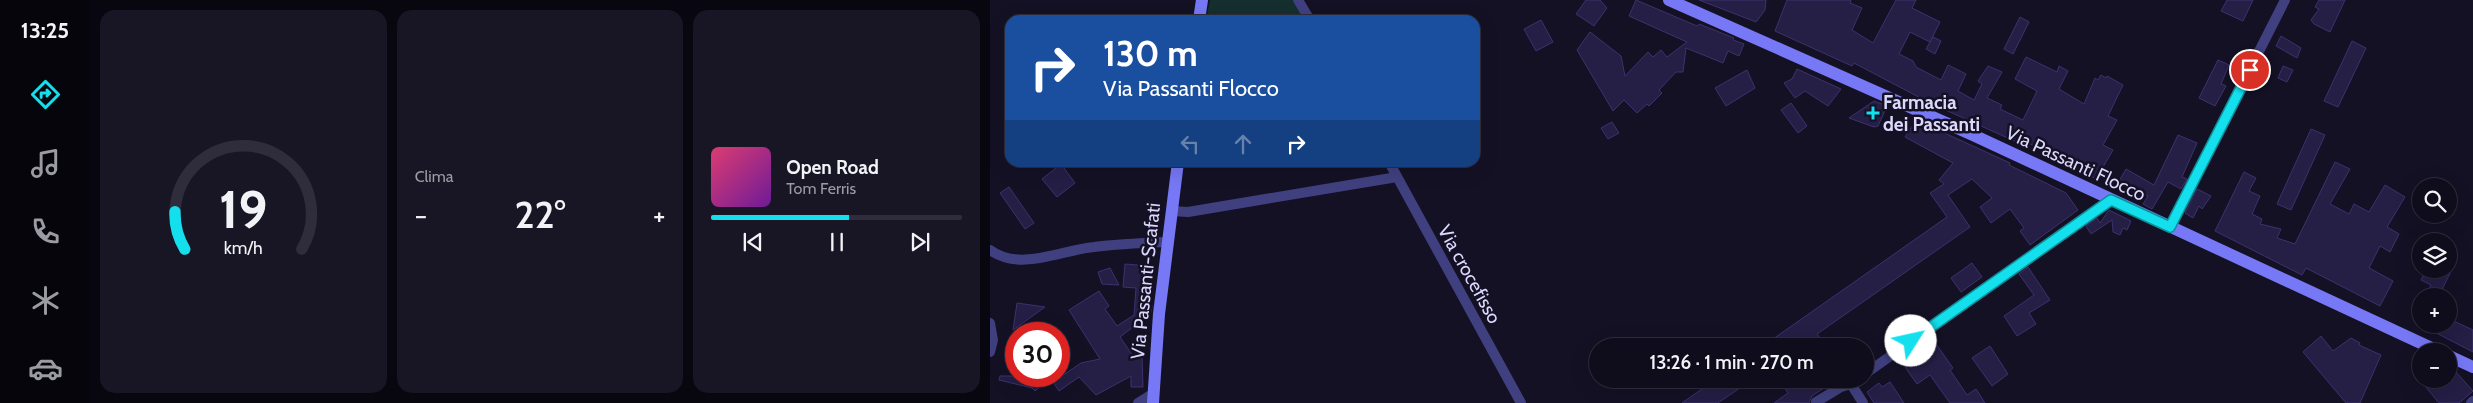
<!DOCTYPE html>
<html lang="it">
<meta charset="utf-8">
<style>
body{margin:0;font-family:Cabin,sans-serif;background:#181625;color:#f1f3f6;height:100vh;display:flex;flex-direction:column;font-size:19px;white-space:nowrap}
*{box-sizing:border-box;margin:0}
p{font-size:16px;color:#9b9ca3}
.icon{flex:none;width:28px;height:28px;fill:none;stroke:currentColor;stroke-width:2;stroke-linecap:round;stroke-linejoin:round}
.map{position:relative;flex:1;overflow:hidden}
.panel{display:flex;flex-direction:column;gap:10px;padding:10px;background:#08070f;width:900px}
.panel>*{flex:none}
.guide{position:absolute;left:15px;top:15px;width:475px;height:152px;border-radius:15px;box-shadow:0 5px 20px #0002,0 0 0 1px #2f2d3b;background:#1a4fa0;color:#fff;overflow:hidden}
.tools{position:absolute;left:1422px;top:178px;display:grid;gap:10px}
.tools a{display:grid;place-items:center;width:45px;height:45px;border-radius:50%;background:#0f0d1c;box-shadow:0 5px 20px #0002,0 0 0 1px #2f2d3b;font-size:25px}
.speed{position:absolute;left:15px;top:322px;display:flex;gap:10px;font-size:25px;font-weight:700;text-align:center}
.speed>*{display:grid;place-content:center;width:65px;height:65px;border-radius:50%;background:#0f0d1c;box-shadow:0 5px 20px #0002,0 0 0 1px #2f2d3b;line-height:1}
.speed .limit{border:8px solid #d22;background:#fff;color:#111}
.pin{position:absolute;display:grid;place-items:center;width:42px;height:42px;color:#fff;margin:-21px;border:2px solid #fff;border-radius:50%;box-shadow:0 1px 5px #0007}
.me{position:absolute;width:55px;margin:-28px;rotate:55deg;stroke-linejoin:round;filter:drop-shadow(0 0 4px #0008)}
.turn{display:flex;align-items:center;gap:18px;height:105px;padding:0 15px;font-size:22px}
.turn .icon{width:65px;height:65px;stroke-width:2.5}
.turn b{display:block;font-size:35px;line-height:42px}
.lanes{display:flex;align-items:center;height:48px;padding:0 15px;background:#0003;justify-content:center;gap:25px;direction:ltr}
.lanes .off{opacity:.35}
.big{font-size:38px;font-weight:600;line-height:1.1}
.panel .card{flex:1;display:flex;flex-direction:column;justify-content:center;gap:8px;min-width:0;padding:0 18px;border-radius:15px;background:#181625}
.panel .dial{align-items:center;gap:0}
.dial svg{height:130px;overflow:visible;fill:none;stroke:#2f2d3b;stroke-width:7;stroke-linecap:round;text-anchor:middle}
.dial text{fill:#f1f3f6;stroke:none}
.song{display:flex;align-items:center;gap:15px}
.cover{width:60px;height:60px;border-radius:8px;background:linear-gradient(135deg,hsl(340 70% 55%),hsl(280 70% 35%))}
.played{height:5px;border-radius:2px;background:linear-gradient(90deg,#13dfed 55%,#2f2d3b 55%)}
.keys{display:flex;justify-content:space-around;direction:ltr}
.heat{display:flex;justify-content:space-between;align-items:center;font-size:28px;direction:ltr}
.panel .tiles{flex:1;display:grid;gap:10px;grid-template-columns:repeat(3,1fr)}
.trip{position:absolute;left:599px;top:338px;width:285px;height:50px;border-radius:25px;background:#0f0d1c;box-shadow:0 5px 20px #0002,0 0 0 1px #2f2d3b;font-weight:600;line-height:50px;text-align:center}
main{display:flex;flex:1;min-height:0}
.tab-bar{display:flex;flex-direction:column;width:90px;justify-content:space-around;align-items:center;background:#06050b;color:#9b9ca3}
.tab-bar .icon{width:35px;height:35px}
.tab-bar .active{color:#13dfed}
.tab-bar b{font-size:22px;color:#f1f3f6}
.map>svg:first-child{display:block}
.green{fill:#142f2d}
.building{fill:#251e45;stroke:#3c326f}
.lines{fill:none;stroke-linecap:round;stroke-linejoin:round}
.street{stroke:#404080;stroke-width:10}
.secondary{stroke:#7778f5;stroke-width:12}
.route-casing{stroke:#0c919a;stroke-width:12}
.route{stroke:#13dfed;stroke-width:9}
.poi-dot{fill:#13dfed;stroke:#141125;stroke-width:2}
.labels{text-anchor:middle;stroke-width:5;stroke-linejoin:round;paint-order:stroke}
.poi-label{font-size:19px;font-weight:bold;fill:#dbd8fc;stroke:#141125;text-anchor:start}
.street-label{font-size:19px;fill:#dbd8fc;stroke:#141125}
</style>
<main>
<nav class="tab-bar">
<b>13:25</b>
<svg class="icon active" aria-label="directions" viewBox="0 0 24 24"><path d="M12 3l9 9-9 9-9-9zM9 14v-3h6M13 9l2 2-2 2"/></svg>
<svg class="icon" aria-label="music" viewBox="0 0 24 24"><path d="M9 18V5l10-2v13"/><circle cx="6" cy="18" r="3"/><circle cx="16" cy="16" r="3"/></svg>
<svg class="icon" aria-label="phone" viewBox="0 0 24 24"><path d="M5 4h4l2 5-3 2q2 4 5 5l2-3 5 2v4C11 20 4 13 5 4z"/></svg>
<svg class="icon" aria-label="climate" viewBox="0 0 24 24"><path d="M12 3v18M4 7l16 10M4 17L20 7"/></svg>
<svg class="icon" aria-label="car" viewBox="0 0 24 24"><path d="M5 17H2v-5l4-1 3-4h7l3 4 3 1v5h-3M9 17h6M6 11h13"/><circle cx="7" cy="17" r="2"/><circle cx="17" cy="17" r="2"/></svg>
</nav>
<section class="panel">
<div class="tiles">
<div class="card dial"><svg viewBox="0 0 100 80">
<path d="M14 69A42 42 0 1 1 86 69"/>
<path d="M14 69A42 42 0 0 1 8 46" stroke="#13dfed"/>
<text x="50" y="56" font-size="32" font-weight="700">19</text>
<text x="50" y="72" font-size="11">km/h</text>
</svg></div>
<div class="card"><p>Clima</p>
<div class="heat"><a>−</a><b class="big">22°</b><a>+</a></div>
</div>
<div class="card">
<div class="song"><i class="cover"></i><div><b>Open Road</b><p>Tom Ferris</p></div></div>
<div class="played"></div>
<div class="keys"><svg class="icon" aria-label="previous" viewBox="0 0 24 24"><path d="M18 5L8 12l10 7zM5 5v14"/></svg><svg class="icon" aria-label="pause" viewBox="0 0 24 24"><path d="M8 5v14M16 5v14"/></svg><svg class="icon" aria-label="next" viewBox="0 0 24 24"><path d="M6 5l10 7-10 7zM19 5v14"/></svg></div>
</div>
</div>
</section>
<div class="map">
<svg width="1483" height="403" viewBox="0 0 1483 403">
<rect width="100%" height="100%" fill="#141125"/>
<polygon class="green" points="220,0 304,0 315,20 216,20"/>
<g class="building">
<polygon points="596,0 610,0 617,8 604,26 586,14"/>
<polygon points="646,0 707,26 709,24 744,38 743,40 754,44 749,56 738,51 733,63 696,48 693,72 686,72 669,90 672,93 659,106 657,104 647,113 634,100 623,111 587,50 600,32 631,56 635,76 658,52 663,57 671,50 677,57 697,42 639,16"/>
<polygon points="709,0 776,0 775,10 766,22"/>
<polygon points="797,0 861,0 860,3 872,8 862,30 883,43 906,0 926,0 922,8 950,22 940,42 920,32 909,54 923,61 926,67 951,80 958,65 976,74 968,91 984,100 992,84 988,81 998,66 1012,72 997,98 1012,105 1010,109 1033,120 1047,91 1025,79 1036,57 1067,72 1069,66 1078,71 1069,89 1094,104 1105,78 1108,80 1111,75 1116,78 1117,76 1133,85 1118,116 1127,120 1113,145 1123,150 1106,179 1063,156 1064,154 1033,141 1031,144 940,103 864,63 862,66 785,31"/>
<polygon points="1237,0 1263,0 1253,21 1231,11"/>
<polygon points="1329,0 1355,0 1340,32 1324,24 1321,20 1329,9 1325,7"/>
<polygon points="1030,17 1039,22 1023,54 1014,49"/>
<polygon points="551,20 563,42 546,51 534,29"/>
<polygon points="1291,36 1311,48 1307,58 1286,46"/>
<polygon points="943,37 951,41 945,54 936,49"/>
<polygon points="1362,41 1376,48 1348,107 1334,101"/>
<polygon points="1228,60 1239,65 1231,84 1236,86 1225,106 1209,98"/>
<polygon points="1293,66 1303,70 1297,82 1288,78"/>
<polygon points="807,69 851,89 838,106 815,91 805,98 794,83 802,79"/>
<polygon points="757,70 765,88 736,106 725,88"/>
<polygon points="884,101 897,106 888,126 884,127 859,118"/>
<polygon points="801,103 817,126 808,133 791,110"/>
<polygon points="926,120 1020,163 1019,165 1076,193 1088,210 1040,245 1030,231 1034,228 1020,209 1001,223 990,207 1002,198 982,179 958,195 980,227 827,334 836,346 773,346 957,217 940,193 954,184 949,180 963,163 915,137"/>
<polygon points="622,122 629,133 618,139 611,128"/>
<polygon points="1321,129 1335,135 1301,210 1287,204"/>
<polygon points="1188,135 1207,143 1192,177 1197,179 1191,189 1178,182 1162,209 1153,204 1158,196 1129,181 1136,169 1164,185"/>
<polygon points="1345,162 1360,169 1340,204 1359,214 1364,204 1379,212 1395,185 1415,197 1397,227 1409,234 1400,252 1390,246 1379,268 1403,281 1390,306 1316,268 1312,275 1225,231 1254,172 1266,178 1259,191 1270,196 1262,214 1272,219 1270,224 1291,229 1287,238 1305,244"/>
<polygon points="71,164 85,183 67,197 52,179"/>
<polygon points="19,187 44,223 35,229 10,193"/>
<polygon points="1207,189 1221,196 1212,209 1209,206 1203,218 1195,213"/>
<polygon points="1119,210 1141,221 1137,230 1133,228 1130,235 1123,232 1122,220 1101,234 1096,226 1107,218 1110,223"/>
<polygon points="982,263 992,277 971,292 961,278"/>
<polygon points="135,264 160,266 157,307 161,304 162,306 161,313 130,337 143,356 152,355 153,387 141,387 141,376 106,395 89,377 69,391 63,382 91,363 110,359 79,310 109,291 119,306 115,309 127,326 144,315 146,288 133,287"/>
<polygon points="1038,267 1060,300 1039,313 1046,324 1027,336 1014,316 1044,295 1029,274"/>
<polygon points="120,268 129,285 112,284 108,272"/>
<polygon points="1437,269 1462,269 1449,296 1435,296 1441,285 1431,280"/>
<polygon points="27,303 55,307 23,330"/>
<polygon points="1459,319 1483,330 1483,352 1429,324 1459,324"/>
<polygon points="1331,336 1343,351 1361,338 1370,343 1369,345 1391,355 1370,403 1356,403 1313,352"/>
<polygon points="941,337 963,368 960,370 977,395 986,389 995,403 960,403 940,375 927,384 915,367 928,357 922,349"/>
<polygon points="1000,346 1018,374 1002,386 982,358"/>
<polygon points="1465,371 1483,391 1469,403 1449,403 1435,386 1444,379 1459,379"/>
<polygon points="10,376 48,376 53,384 45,391 42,388 9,380"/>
<polygon points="726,379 763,379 728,403 692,403"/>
<polygon points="812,379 847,379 822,396 819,403 784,403 798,393 794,387"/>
<polygon points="900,382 914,403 884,403 877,392 889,383 892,387"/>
</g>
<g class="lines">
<g class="street">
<polyline points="308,0 320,20"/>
<polyline points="399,162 531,403"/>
<polyline points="181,211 198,212 407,177"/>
<polyline points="1180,227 1295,0"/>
<path d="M0 250C30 272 71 250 104 247 128 244 153 243 177 242"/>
<polyline points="0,323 3,340 0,352"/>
<polyline points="875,374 1121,200"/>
<polyline points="868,379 861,384 873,403"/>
<polyline points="826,402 851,387 861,384"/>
<polyline points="148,403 164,393"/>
<polyline points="1481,403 1483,401"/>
</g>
<g class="secondary">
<polyline points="679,0 983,135 1448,351"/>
<polyline points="209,20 212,0"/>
<polyline points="1459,356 1483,367"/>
<polyline points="163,403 169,314 188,162"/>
</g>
</g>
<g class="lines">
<defs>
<polyline id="route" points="921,341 1121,200 1180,227 1260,70"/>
</defs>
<use href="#route" class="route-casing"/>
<use href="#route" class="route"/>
</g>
<path class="poi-dot" d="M880.5 105.5h5v5h5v5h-5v5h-5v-5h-5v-5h5z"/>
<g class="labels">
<g class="poi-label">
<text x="893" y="109">Farmacia<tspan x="893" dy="22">dei Passanti</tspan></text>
</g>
<g class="street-label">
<text transform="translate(1086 163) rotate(25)" y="7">Via Passanti Flocco</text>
<text transform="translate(480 274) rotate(61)" y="7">Via crocefisso</text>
<text transform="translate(155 281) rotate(-84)" y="7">Via Passanti-Scafati</text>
</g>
</g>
</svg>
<div class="tools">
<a><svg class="icon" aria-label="search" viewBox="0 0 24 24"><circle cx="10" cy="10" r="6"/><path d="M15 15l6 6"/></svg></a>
<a><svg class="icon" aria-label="layers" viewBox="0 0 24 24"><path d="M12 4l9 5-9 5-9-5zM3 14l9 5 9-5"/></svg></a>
<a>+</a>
<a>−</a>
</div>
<div class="speed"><div class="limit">30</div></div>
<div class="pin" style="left:1260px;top:70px;background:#d93025"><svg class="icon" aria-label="arrive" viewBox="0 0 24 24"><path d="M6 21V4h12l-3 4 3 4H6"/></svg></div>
<svg class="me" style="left:921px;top:341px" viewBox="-20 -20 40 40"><circle r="19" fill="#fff"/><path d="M0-13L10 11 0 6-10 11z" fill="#13dfed"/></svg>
<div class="trip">13:26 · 1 min · 270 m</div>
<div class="guide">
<div class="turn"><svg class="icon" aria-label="right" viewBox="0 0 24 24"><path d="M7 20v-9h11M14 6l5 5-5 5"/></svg><div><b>130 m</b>Via Passanti Flocco</div></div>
<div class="lanes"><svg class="icon off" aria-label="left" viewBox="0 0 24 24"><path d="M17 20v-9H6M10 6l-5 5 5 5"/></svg><svg class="icon off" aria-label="ahead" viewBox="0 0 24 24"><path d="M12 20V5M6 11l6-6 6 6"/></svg><svg class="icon" aria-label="right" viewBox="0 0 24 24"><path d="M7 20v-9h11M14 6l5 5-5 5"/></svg></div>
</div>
</div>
</main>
